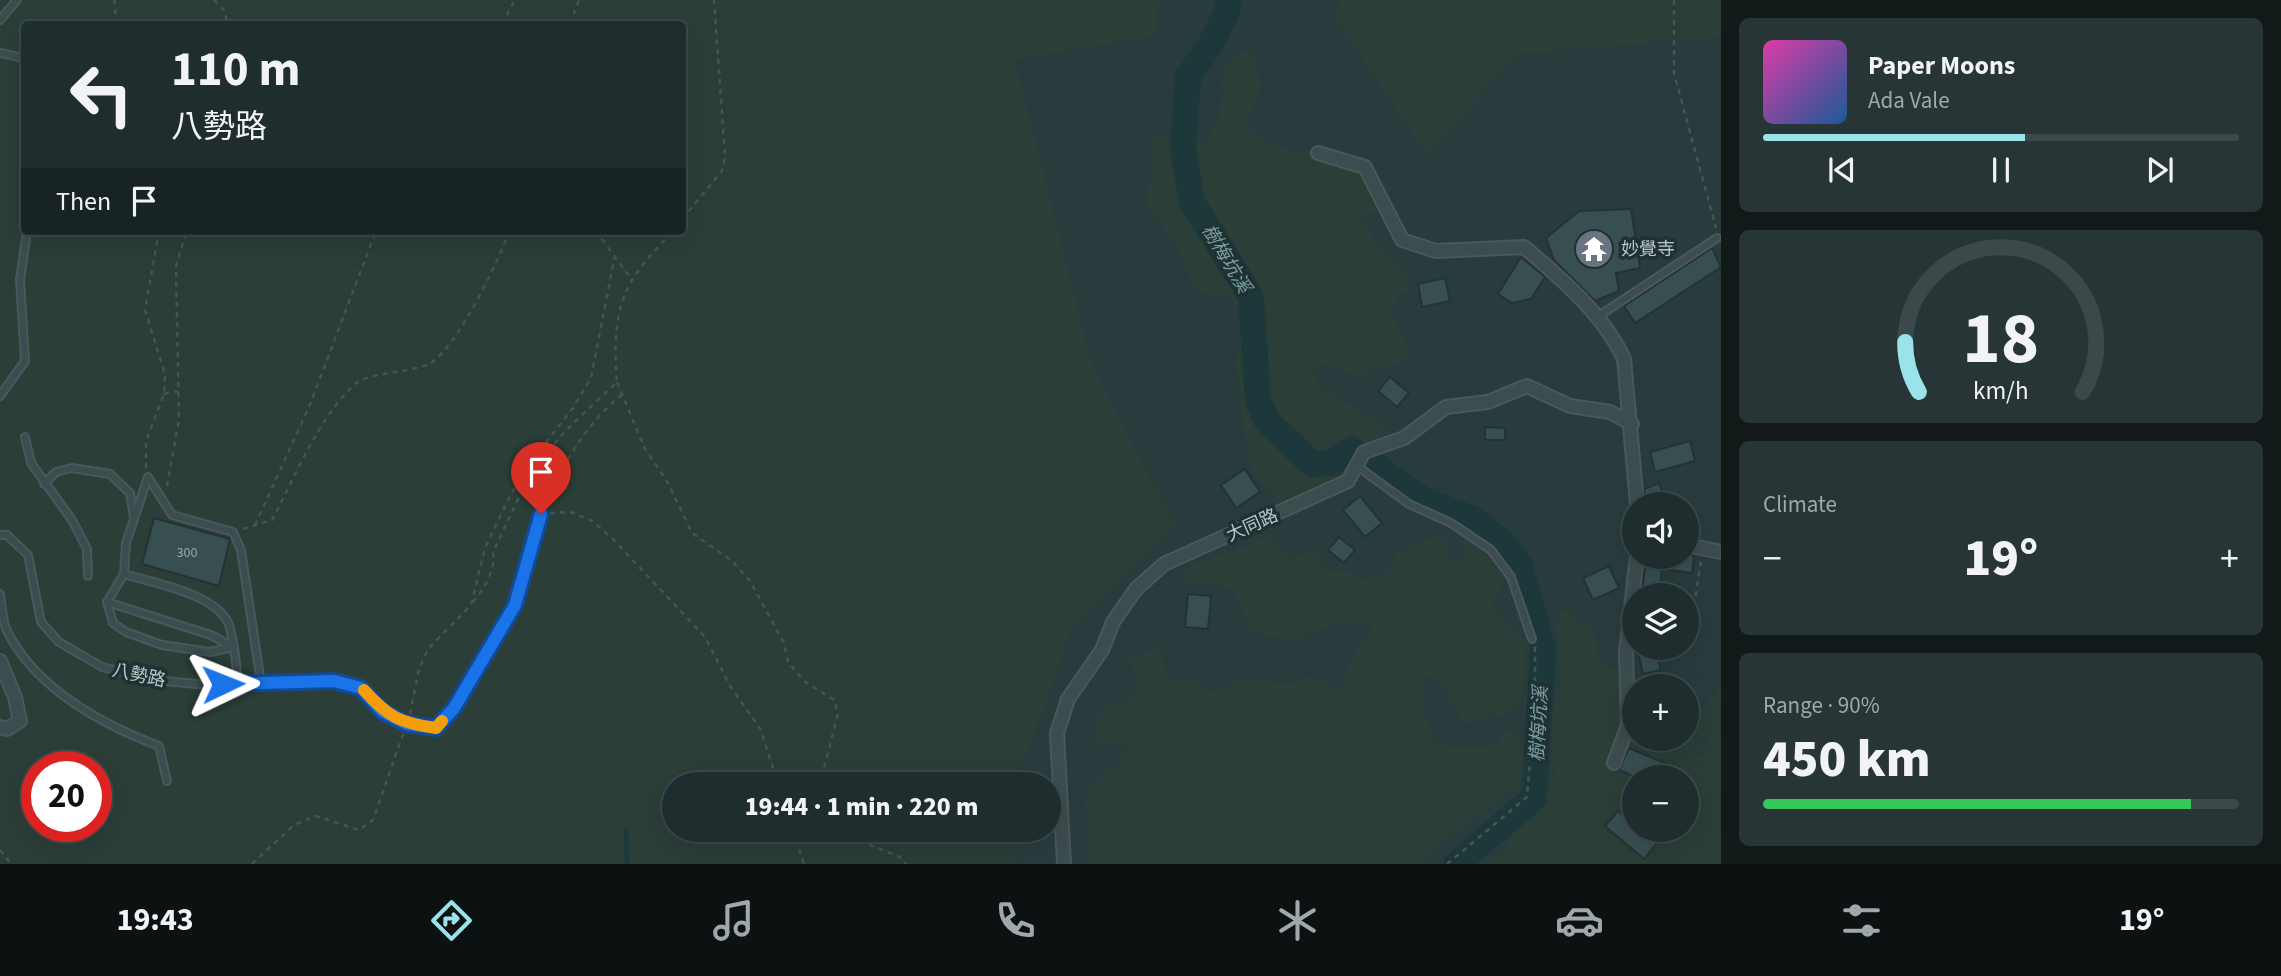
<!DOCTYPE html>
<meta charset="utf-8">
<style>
body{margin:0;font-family:"Source Sans 3","Noto Sans TC",sans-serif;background:#273536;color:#f1f3f6;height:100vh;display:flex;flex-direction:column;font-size:26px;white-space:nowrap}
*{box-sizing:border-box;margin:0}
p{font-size:23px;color:#a1a8aa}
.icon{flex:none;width:38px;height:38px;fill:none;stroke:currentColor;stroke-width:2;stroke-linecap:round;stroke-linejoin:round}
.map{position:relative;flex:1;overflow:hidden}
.drawer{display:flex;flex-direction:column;gap:18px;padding:18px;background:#111919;width:560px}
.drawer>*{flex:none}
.banner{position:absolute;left:21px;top:21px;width:665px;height:214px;border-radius:7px;box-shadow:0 7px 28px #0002,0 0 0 2px #3c494a;background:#1f2d2e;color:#f1f3f6;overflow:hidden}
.controls{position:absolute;left:1622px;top:492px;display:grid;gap:14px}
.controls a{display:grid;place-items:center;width:77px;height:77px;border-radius:50%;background:#1f2d2e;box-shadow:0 7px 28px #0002,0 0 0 2px #3c494a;font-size:35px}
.speed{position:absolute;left:21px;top:751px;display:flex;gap:14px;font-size:35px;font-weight:700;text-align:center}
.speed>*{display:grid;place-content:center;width:91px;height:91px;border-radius:50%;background:#1f2d2e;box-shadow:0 7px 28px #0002,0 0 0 2px #3c494a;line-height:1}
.speed .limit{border:10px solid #d22;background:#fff;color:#111}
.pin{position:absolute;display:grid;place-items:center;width:60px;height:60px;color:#fff;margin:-72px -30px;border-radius:50% 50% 50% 0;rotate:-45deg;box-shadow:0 0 7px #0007}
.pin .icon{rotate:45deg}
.me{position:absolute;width:77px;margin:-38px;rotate:88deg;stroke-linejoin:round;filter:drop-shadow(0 0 5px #0008)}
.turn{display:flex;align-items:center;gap:24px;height:147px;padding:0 35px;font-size:32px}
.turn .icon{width:91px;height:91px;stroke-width:2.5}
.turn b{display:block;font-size:49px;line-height:60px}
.then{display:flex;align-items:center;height:66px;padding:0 35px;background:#0003;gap:14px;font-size:26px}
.big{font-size:52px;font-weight:800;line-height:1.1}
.drawer .widget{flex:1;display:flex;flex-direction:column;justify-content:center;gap:10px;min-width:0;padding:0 24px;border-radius:10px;background:#273536}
.drawer .dial{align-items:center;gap:0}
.dial svg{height:182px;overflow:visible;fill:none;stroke:#3c494a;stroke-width:7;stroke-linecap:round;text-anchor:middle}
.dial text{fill:#f1f3f6;stroke:none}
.song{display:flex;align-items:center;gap:21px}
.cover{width:84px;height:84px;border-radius:10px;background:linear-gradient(135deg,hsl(320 70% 55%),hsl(210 70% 35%))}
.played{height:7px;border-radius:4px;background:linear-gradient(90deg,#9be3eb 55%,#3c494a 55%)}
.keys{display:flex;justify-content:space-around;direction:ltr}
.heat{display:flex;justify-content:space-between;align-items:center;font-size:38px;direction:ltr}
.charge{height:10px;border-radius:5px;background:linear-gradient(90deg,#34c759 90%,#3c494a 0)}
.trip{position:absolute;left:662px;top:772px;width:399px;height:70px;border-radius:35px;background:#1f2d2e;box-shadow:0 7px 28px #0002,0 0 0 2px #3c494a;font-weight:800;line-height:70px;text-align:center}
.tab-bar{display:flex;height:112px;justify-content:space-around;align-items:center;background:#0c1212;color:#a1a8aa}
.tab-bar .icon{width:49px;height:49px}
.tab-bar .current{color:#9be3eb}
.tab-bar b{font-size:32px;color:#f1f3f6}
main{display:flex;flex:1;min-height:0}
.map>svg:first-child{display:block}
.green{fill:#2b3e37;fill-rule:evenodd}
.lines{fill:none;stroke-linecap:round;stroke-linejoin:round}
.stream{stroke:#1d383a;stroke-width:4.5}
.river{stroke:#1d383a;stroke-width:26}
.building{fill:#384f51;stroke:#233335;stroke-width:2}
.lane-casing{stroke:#49585a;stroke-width:10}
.street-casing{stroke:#49585a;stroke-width:16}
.path{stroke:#44564f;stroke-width:2.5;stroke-dasharray:5 5;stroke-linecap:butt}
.lane{stroke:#3d4c4e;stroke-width:6}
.street{stroke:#3d4c4e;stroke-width:12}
.route-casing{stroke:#114b97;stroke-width:18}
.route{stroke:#1a73e8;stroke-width:12}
.slow{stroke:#f59e0b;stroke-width:12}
.labels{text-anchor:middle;stroke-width:7;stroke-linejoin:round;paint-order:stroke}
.number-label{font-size:14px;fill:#98a8a9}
.poi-label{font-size:18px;fill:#b9c7c8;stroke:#213133;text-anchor:start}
.street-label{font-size:18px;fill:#b9c7c8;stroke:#213133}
.water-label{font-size:19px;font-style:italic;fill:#77a0a3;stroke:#213133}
</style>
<main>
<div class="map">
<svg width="1721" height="864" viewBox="0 0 1721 864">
<rect width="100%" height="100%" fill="#293c3d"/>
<g class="green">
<path d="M0 0H1159L1155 36 1015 60 1092 365 1176 526 1071 632 1016 784H674V830H1009L1011 864H0ZM24 24H682V231H24ZM37 766H96V826H37Z"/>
<polygon points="1339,0 1721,0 1721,37 1517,54 1427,154 1334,18"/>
<path d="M1243 50 1255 54C1256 65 1261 77 1260 88 1258 108 1244 108 1251 131 1283 151 1295 155 1331 146 1354 162 1375 181 1377 211L1367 212 1361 219C1368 229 1374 242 1383 251 1398 264 1410 267 1408 290L1398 294 1392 314 1410 351C1401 367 1387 367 1371 368L1366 376C1346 376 1332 358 1312 368L1322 389 1384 425C1380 456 1308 498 1278 500L1251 471 1244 430 1236 361 1243 315 1231 299 1200 291 1193 285 1173 240 1148 207 1147 195 1152 174 1150 145 1156 135 1188 136 1200 143H1205C1209 134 1215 127 1218 118 1229 88 1207 71 1243 50Z"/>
<path d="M1463 531C1486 546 1498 554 1506 581L1490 602 1525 643C1521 653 1526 662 1526 673 1526 682 1520 691 1521 702L1506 716 1500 717 1494 712 1483 721 1463 724 1436 676H1429L1423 681 1424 709 1434 744C1444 748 1488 749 1496 744 1501 740 1502 735 1508 732L1516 731C1526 743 1526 778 1517 791L1510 792 1427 854 1419 864H1085L1090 841 1086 797 1089 790 1118 763 1128 747 1094 741 1098 718 1108 707 1123 704 1135 696V673L1130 660 1158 648 1172 683 1187 678 1194 680 1210 694 1243 678 1289 685 1308 676 1322 680 1336 690 1343 686 1350 660 1373 629 1369 624 1336 623 1292 641 1250 632C1247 616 1238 606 1233 589L1186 580 1185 571 1188 565 1250 545 1266 535 1276 534 1272 539 1294 559C1305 554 1309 548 1321 556L1323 569 1351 573 1363 580 1389 573 1397 554 1429 538H1445L1451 558 1456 563 1463 559Z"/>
<path d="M1568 609 1580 625 1587 624 1592 628 1600 661 1620 672 1629 706 1634 708V738L1682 739 1702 757 1711 746 1708 740 1693 734C1687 720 1691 712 1705 707L1708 700 1721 687V864H1487L1499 855 1516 830 1536 818 1554 775 1551 712 1560 684 1562 655 1556 628 1561 613ZM1634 777H1687V830H1634Z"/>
</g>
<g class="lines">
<polyline class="stream" points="626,830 627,864"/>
<g class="river">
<polyline points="1228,0 1228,9 1210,45 1188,77 1183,148 1192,202 1251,297 1258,401 1267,421 1312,464 1331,463 1352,449"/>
<polyline points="1373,464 1422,499 1475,520 1504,544 1520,566 1543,648 1534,798 1456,864"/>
</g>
</g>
<g class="building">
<polygon points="1631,209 1640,268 1616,273 1619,291 1595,301 1554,260 1546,238 1579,211"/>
<polygon points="1712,248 1721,267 1635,323 1624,306"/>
<polygon points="1521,257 1545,277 1531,299 1512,303 1498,294"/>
<polygon points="1445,278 1450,301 1422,307 1418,284"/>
<polygon points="1390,377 1409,393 1397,407 1378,391"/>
<polygon points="1485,427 1505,428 1505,440 1485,440"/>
<polygon points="1690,441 1695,461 1655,472 1650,452"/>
<polygon points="1245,469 1260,492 1236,508 1221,485"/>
<polygon points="1659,483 1667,504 1646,504 1644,489"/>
<polygon points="1360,496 1382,523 1365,537 1343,510"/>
<polygon points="154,518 230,539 219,586 142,564"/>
<polygon points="1339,537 1355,550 1344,563 1328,550"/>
<polygon points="1646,556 1694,556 1692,573 1662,569 1659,595 1642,595"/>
<polygon points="1609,566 1619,588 1593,600 1583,578"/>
<polygon points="1188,594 1211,596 1208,629 1185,627"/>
<polygon points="1637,648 1655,648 1661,670 1643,674"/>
<polygon points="1629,748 1674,767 1669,777 1635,777 1619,770"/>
<polygon points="1618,811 1634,825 1634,830 1640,830 1657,843 1644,859 1605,826"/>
</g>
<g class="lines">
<defs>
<g id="lane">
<polyline points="0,20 17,0"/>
<polyline points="0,53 24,58"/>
<polyline points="1597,317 1717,238"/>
<polyline points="0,396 25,361 20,280 27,231"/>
<polyline points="25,437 31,463 72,520 87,549 88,576"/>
<polyline points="1357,466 1409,504 1451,523 1491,550 1511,577 1532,639"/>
<polyline points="44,484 56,472 72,468 110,474 130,493 134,517"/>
<polyline points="0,535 7,535 28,555 41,622 59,642 102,667 154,680 207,685 334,681 361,688 383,712 407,724 436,728 454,708 515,605 541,514"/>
<path d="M0 594C2 605 2 621 7 631 36 688 101 724 159 746L167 781"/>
<polygon points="107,602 211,635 233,647 210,652 162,645 126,632 113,623"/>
<polyline points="107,602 124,574"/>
<path d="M238 684C236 665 235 643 229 625 218 594 153 583 124 574L126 543 148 477 172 515 233 532 241 550 261 683"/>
</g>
<g id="street">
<path d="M1318 153 1365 167 1402 240 1436 251 1524 247C1561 278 1604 315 1624 359L1637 504"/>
<polyline points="1687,545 1721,552"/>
<polyline points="0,661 15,697 20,721 7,729 0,727"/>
<polyline points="1614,763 1628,725 1626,651 1637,556"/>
<polyline points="1064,864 1057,733 1068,699 1102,650 1113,622 1136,589 1164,564 1348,481 1364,452 1404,438 1446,407 1488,402 1527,386 1570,406 1610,412 1632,424"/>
</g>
</defs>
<use href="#lane" class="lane-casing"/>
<use href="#street" class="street-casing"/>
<g class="path">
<polyline points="214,0 225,11 227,24"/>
<polyline points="1674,0 1674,73 1716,228"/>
<polyline points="113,24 116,8 114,0"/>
<polyline points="502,24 515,0"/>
<polyline points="570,24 579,0"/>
<polyline points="682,219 722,171 725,156 714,0"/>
<polyline points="596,231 632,280"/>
<polyline points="617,382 645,449 667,481 692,533 732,561 750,581 784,643 788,662 804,681 834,700 838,714 820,784"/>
<polyline points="164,394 178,391"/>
<polyline points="146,468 146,441 164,394 165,374 145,310 159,231"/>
<polyline points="167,486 179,419 176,266 187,231"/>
<path d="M545 504C564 463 587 422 623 394"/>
<polyline points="550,513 571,512 592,521 611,537 705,637 730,686 761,730 778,784"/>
<polyline points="255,525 309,407 376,231"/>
<path d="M243 529 272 520C296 475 317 420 355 384 368 373 409 372 427 365 454 354 499 261 509 231"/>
<path d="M473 602C484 589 496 570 493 552 508 521 521 489 541 461 562 431 591 407 617 382 614 350 614 311 631 282 642 263 659 247 672 231"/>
<polyline points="1687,613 1694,606 1701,561"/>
<polyline points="410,714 419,669 428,649 471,605 485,548 508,500 527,466 573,408 591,378 615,255"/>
<polyline points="793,830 804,864"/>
<polyline points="832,830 900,857 906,864"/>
<polyline points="0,850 11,864"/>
<polyline points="252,864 294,825 316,816 359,830 373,820 403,734"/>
<polyline points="1447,864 1527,797 1535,697 1535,646"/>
</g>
<use href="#lane" class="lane"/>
<use href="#street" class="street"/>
</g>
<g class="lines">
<defs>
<polyline id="route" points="223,684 334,681 361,688 383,712 407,724 436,728 454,708 515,605 541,514"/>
</defs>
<use href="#route" class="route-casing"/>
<use href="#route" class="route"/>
<path class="slow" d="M364 690C388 717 400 723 436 728L442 721"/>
</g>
<defs>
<symbol id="temple-disc" viewBox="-11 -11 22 22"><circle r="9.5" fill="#6b7280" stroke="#213133"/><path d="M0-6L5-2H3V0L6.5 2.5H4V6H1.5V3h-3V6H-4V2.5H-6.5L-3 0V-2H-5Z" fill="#fff"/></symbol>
</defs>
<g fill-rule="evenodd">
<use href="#temple-disc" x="1572" y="227" width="44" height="44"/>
</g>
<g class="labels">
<g class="number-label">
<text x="187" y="557">300</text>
</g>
<g class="poi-label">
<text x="1621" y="255">妙覺寺</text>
</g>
<g class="street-label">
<text transform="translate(1252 525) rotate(-24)" y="6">大同路</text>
<text transform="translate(139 675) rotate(12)" y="6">八勢路</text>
</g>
<g class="water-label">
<text transform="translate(1227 258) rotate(59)" y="7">樹梅坑溪</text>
<text transform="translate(1538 724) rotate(-87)" y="7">樹梅坑溪</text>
</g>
</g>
</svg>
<div class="controls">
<a><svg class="icon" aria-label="sound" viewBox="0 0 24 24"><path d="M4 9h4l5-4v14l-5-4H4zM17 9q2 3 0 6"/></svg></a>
<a><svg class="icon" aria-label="layers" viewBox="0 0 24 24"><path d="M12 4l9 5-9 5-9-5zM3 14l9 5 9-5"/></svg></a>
<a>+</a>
<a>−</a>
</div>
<div class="speed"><div class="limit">20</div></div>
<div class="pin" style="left:541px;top:514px;background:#d93025"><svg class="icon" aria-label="arrive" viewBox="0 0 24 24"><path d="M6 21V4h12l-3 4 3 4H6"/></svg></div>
<svg class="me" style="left:223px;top:684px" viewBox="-20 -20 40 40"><path d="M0-17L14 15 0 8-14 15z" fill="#1a73e8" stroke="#fff" stroke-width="4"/></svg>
<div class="trip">19:44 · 1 min · 220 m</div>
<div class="banner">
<div class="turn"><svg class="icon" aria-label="left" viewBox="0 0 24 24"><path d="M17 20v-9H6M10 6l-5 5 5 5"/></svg><div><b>110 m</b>八勢路</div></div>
<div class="then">Then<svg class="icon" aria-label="arrive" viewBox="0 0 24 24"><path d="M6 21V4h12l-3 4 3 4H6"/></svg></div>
</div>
</div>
<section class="drawer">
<div class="widget">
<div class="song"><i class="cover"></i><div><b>Paper Moons</b><p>Ada Vale</p></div></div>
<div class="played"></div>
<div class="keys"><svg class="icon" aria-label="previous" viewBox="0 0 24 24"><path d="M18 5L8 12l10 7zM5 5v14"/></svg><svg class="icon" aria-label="pause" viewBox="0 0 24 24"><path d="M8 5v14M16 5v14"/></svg><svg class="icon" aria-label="next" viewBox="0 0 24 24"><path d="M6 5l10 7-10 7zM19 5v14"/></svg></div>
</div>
<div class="widget dial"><svg viewBox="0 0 100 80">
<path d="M14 69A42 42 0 1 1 86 69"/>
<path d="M14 69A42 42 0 0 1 8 47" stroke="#9be3eb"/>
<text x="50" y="56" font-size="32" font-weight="700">18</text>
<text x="50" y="72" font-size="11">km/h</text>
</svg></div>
<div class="widget"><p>Climate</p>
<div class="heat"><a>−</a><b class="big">19°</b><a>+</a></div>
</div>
<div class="widget"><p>Range · 90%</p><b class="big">450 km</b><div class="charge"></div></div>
</section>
</main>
<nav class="tab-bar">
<b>19:43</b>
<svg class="icon current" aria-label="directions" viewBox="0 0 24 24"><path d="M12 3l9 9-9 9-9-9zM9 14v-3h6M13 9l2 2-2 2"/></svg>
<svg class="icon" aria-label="music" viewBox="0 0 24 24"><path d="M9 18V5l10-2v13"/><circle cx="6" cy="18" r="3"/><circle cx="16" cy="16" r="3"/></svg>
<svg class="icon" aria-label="phone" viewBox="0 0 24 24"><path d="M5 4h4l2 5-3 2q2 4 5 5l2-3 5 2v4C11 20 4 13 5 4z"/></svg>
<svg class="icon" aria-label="climate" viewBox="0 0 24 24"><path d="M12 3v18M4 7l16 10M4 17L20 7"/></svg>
<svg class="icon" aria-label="car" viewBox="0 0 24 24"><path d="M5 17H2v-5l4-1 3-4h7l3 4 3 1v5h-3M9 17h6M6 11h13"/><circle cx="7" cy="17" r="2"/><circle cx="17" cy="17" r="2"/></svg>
<svg class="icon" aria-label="filters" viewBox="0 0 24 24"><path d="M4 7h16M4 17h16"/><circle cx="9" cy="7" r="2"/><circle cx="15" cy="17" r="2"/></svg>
<b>19°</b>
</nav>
